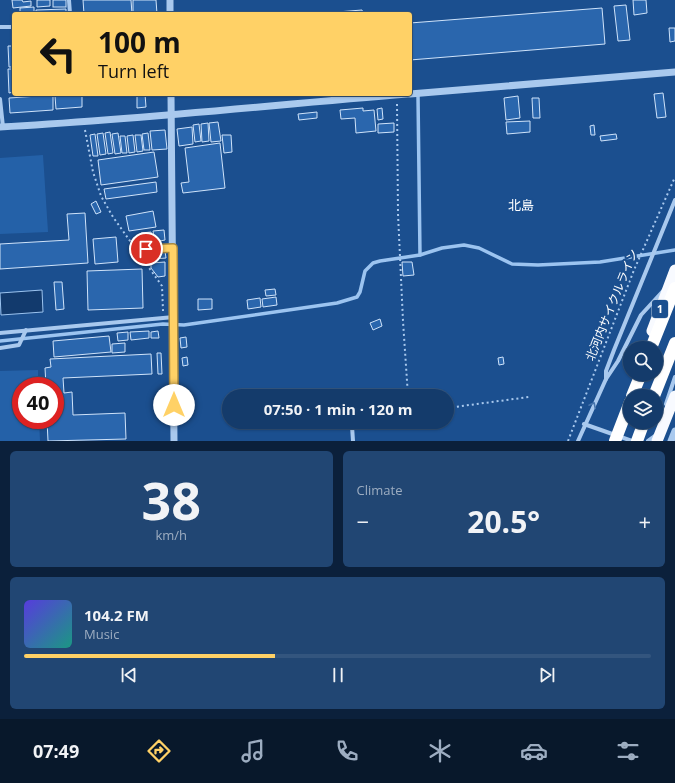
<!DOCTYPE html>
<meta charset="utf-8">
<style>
body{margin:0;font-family:"Open Sans","Noto Sans JP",sans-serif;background:#214673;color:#f1f3f6;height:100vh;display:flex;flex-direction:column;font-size:15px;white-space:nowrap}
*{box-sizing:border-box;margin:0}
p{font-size:13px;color:#9dadc1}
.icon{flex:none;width:22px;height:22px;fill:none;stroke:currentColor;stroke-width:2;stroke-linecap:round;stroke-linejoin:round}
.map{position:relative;height:441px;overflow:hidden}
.details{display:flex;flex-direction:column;gap:10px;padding:10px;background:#0b203b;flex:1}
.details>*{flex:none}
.banner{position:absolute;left:12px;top:12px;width:400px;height:84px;border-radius:4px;box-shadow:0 1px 3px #0004,0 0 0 1px #33557e;background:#ffd166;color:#111;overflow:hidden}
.tools{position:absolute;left:623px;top:341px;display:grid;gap:8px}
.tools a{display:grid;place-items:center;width:40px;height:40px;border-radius:50%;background:#143b6b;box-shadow:0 1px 3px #0004,0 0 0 1px #33557e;font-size:20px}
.speed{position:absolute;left:12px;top:377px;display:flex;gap:8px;font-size:20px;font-weight:700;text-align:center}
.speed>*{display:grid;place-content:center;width:52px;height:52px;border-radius:50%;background:#143b6b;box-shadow:0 1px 3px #0004,0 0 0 1px #33557e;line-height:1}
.speed .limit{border:6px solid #d22;background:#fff;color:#111}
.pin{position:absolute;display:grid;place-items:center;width:34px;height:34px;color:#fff;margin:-17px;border:2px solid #fff;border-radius:50%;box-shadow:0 1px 4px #0007}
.me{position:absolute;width:44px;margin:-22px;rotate:0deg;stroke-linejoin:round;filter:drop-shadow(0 0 3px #0008)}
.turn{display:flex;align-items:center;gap:14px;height:84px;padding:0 20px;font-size:18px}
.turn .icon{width:52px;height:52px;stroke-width:2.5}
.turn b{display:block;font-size:28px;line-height:34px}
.big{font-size:30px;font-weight:700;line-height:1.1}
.details .card{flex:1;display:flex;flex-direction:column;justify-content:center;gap:6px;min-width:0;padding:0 14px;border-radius:6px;background:#214673}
.details .dial{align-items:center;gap:0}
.dial b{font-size:52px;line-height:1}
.song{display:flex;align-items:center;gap:12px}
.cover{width:48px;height:48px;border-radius:6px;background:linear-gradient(135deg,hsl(250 70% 55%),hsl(170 70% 35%))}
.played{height:4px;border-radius:2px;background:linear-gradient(90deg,#ffd166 40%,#33557e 40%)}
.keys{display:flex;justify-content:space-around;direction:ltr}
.heat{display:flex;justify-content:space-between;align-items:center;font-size:22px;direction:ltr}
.details .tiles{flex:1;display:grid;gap:10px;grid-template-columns:1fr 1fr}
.card:last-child{grid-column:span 2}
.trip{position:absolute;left:222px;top:389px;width:232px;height:40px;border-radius:20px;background:#143b6b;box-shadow:0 1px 3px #0004,0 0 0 1px #33557e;font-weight:700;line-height:40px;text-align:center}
.tabs{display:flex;height:64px;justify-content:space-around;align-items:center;background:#08182b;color:#9dadc1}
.tabs .icon{width:28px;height:28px}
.tabs .selected{color:#ffd166}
.tabs b{font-size:18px;color:#f1f3f6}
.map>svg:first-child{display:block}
.green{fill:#2461a8}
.water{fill:#123a6d;stroke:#9cc4f0}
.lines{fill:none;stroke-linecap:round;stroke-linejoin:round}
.stream{stroke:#9cc4f0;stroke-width:3.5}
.building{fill:#2a66ad;stroke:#cfe3fa}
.path{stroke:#a9c9ee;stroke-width:2;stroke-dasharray:2 3;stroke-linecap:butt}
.service{stroke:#a9c9ee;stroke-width:3}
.minor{stroke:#a9c9ee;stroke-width:4}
.tertiary{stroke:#a9c9ee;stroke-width:7}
.trunk{stroke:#f8faff;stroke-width:11}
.motorway{stroke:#fff;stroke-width:12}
.motorway-bridge{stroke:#fff;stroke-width:12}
.oneway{stroke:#4674ac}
.route-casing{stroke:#a68842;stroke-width:10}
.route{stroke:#ffd166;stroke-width:7}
.labels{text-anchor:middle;stroke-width:4;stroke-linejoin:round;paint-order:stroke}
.shield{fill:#1b4f8f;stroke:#bbcadd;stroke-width:1}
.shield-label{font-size:11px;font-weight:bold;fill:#fff}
.street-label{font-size:12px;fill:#fff;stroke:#1b4f8f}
.neighbourhood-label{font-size:13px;fill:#fff;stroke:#1b4f8f}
</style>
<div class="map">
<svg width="675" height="441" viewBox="0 0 675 441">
<rect width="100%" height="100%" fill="#1b4f8f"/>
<g class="green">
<polygon points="43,155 48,232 0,234 0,158"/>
<polygon points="38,370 38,386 21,386 21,420 39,420 40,441 0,441 0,371"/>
</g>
<polygon class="water" points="42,290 43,312 1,315 0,293"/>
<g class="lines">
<g class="stream">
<polyline points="418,96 420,255"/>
<polyline points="0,341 163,324 184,325 337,303 357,297 360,292 365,271 373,263 380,261 420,255 442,248 464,245 479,248 512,264 538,265 600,262 675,250"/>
</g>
</g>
<g class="building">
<polygon points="12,0 22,0 23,2 31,1 31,6 13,8"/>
<polygon points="37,0 50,0 50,6 37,7"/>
<rect x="53" y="0" width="13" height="7"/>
<polygon points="83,0 131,0 132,14 84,14"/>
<polygon points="133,0 156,0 157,14 133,14"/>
<polygon points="633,0 646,0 647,13 634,15"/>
<polygon points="626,5 630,40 618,41 614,6"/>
<polygon points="34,7 34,14 20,14 20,8"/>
<polygon points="602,8 605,44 410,60 410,23"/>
<polygon points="66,9 66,14 36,14 36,10"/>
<polygon points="362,10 363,14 312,14"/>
<polygon points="669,28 675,28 675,41 670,42"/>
<polygon points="8,46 14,46 14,67 9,67"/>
<polygon points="8,69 14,69 14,92 9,93"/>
<polygon points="663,93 666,117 657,118 654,94"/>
<polygon points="82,94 82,107 56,109 55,96"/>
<polygon points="137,94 145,94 146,107 137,108"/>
<polygon points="53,95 53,110 10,113 9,98"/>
<polygon points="518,96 520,118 506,120 504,98"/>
<polygon points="532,98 539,98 540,118 533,118"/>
<polygon points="363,108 363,111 374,110 376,131 356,133 355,118 341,119 340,110"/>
<polygon points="382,108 383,119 378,120 377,109"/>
<polygon points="317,112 317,118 299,120 298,114"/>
<polygon points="530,121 530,132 507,134 506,122"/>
<polygon points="218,122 221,141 211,142 209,123"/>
<polygon points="208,123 209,141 202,142 201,124"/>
<polygon points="394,123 394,132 378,133 378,124"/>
<polygon points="199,124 201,141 195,142 193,125"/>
<polygon points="594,125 595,135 591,135 590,126"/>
<polygon points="192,127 193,144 179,146 177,129"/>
<polygon points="165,130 167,149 152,150 150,131"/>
<polygon points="110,132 113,153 108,154 105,133"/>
<polygon points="103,133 106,154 100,155 97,134"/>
<polygon points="118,133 121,153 115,154 112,134"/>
<polygon points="148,133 150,150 144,150 142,134"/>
<polygon points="95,134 98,156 93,156 90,135"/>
<polygon points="616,134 617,139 601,141 600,136"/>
<polygon points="133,135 135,152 129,153 127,136"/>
<polygon points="135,135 141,135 143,151 137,152"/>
<polygon points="222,135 231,135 232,152 224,153"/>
<polygon points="120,136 125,136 127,153 122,153"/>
<polygon points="220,143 225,188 183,193 181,183 189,182 185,148"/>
<polygon points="154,152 158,177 101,185 98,160"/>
<polygon points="156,182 157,192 106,199 104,189"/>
<polygon points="96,201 101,212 96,214 91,204"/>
<polygon points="153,211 156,227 129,231 126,216"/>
<polygon points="85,213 88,263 0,269 0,244 69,240 67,214"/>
<polygon points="164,230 165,240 155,242 153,231"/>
<polygon points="151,232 153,241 142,242 141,233"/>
<polygon points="116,237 118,262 95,264 93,239"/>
<polygon points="139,237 141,250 138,250 134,244 133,238"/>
<polygon points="152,251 153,258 144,259 144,252"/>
<polygon points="165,251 166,258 154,259 154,252"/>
<polygon points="165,262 165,276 158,277 151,268 151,263"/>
<polygon points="402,262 412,262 414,275 403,276"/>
<polygon points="142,269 143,308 88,310 87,271"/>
<polygon points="54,282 62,282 64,309 56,310"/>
<polygon points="275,289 276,295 266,296 265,290"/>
<polygon points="276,297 277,305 263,307 262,299"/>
<polygon points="260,298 261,307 248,309 247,300"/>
<polygon points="198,299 212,299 212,309 198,310"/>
<polygon points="380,319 382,326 373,330 370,323"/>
<polygon points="149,331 149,338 131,340 130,332"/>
<polygon points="158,331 159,338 151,338 151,332"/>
<polygon points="128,332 128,340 118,341 117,333"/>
<polygon points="109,336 111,352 54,357 53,341"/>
<polygon points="186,337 187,347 181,348 180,338"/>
<polygon points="125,343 125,352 112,353 112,344"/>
<polygon points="157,353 161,353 162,374 158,374"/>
<polygon points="151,354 152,374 63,378 64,393 72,392 73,415 125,413 126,439 48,441 47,420 55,420 55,386 46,386 45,368 51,367 50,359"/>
<polygon points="187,357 188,365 183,366 182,358"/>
<polygon points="503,357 504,364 499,365 498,358"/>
<polygon points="190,402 191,411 180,413 179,403"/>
</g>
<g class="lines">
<g class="path">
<polyline points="397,104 398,214 403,321 408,396"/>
<polyline points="85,130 93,172 101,196 113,217 162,286 163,311"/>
<polyline points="447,408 529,397"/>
<polyline points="568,441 634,270 675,177"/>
</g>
<polyline class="service" points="146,249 172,248"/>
<g class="minor">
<polyline points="69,0 70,14"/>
<polyline points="0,27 14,27"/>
<polyline points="0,99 3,127"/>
<polyline points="0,333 174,317"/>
<polyline points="0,348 19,345 26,330"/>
<polyline points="606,379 606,371 614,350 675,200"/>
<polyline points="666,404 675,377"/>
<polyline points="584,424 632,441"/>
<polyline points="353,441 352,426 354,422"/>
<polyline points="578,441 606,379 618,361 641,315 663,291"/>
<polyline points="648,441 655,436"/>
</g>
<g class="tertiary">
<polyline points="170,0 170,14"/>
<polyline points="171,94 174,441"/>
<polyline points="410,94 675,72"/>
<path d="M0 127C136 120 271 105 407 94"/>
<polyline points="671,441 675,431"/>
</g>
<g class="trunk">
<polyline points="652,331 675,270"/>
<polyline points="657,441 675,396"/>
</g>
<g class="motorway">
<polyline points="651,348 675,288"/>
<polyline points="632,396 641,374"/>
<polyline points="654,396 675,343"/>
<polyline points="637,441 644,422"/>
</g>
<polyline class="motorway-bridge" points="615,441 630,402"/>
</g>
<defs><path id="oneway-chevron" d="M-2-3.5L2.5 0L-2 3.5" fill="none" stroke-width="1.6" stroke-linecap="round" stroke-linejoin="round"/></defs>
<use class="oneway" href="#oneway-chevron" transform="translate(593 405) rotate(-64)"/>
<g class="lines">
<defs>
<polyline id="route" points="146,249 173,248 174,405"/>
</defs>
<use href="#route" class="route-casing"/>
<use href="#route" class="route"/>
</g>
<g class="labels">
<rect class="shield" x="652" y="300" width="16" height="18" rx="3"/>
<g class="shield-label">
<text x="660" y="313">1</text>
</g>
<g class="street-label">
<text transform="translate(612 305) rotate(-68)" y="4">北河内サイクルライン</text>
</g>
<g class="neighbourhood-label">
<text x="521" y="210">北島</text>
</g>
</g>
</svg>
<div class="tools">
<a><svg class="icon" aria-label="search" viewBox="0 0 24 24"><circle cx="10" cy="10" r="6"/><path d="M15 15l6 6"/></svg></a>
<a><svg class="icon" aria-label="layers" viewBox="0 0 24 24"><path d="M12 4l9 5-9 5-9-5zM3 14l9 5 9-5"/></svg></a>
</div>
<div class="speed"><div class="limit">40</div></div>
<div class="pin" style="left:146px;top:249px;background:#d93025"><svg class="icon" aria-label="arrive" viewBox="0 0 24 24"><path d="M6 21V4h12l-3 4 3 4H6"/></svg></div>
<svg class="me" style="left:174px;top:405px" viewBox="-20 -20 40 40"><circle r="19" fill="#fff"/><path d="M0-13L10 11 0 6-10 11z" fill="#ffd166"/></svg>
<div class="trip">07:50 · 1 min · 120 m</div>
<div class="banner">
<div class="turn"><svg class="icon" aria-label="left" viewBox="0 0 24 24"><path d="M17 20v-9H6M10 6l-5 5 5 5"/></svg><div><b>100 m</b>Turn left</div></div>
</div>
</div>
<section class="details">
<div class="tiles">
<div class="card dial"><b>38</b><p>km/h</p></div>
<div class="card"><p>Climate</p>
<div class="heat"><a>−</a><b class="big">20.5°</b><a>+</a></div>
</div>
<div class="card">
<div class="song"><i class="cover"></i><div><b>104.2 FM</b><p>Music</p></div></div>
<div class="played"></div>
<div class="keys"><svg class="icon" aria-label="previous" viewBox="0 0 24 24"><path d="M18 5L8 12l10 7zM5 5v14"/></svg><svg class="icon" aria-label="pause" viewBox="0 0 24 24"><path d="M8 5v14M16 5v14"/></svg><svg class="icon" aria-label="next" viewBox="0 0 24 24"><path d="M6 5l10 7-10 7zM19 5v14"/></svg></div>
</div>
</div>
</section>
<nav class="tabs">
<b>07:49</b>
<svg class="icon selected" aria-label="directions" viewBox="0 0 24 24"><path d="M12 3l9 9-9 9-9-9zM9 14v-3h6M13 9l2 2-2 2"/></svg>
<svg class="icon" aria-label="music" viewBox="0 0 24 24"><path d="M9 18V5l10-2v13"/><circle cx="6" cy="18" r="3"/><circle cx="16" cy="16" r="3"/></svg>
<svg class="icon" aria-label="phone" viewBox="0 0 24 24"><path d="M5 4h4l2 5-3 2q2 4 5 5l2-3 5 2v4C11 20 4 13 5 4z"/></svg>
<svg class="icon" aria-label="climate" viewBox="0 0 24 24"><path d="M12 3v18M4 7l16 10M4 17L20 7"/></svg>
<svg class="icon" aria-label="car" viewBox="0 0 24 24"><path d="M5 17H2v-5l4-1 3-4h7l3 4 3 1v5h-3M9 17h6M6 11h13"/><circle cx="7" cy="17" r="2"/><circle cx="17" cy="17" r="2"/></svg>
<svg class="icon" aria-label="filters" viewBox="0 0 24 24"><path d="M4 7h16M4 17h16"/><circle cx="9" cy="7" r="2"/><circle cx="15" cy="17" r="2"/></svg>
</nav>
